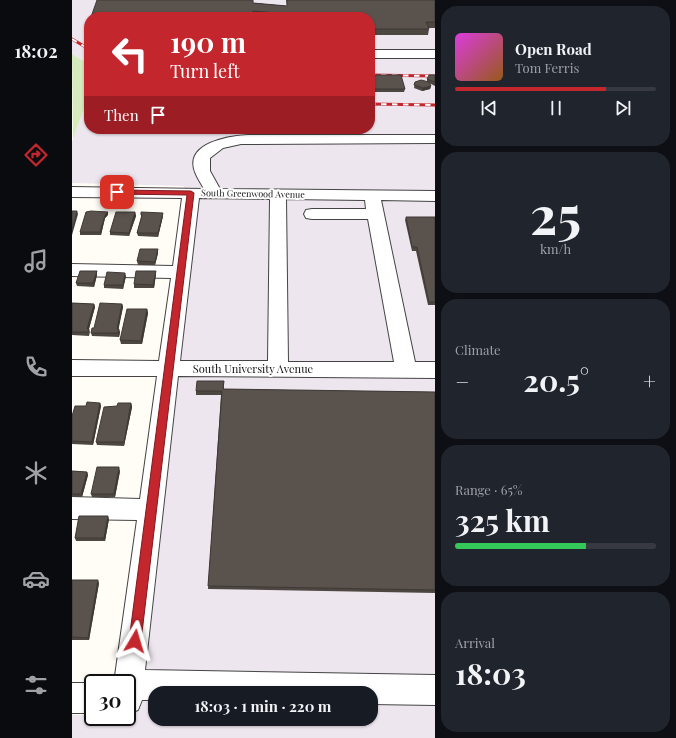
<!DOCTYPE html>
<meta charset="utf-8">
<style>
body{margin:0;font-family:"Playfair Display",serif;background:#20242c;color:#f1f3f6;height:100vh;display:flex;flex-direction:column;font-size:15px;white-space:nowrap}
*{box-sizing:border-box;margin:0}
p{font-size:13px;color:#9ea1a6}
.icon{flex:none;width:22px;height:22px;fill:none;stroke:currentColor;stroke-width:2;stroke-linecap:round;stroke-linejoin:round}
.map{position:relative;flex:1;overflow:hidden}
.details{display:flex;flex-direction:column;gap:6px;padding:6px;background:#0d0f14;width:241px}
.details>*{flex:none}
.banner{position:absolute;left:12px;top:12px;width:291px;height:122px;border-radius:16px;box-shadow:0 1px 3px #0004;background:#c4262e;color:#fff;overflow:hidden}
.speed{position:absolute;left:12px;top:674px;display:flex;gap:8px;font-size:20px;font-weight:700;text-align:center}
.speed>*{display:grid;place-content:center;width:52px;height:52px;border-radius:50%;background:#171b24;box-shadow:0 1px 3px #0004;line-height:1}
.speed .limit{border:2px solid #111;border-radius:6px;background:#fff;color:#111}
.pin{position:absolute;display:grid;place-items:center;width:34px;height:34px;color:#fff;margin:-17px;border-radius:8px;box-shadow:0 2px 6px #0006}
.me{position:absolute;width:44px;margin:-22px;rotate:7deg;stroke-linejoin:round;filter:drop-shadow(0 0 3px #0008)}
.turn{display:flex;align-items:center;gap:14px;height:84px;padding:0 20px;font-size:18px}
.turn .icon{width:52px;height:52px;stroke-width:2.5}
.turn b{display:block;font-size:28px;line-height:34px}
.then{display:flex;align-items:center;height:38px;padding:0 20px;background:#0003;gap:8px;font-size:15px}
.big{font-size:30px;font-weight:700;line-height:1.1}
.details .widget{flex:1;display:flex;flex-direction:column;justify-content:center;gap:6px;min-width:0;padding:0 14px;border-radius:16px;background:#20242c}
.details .dial{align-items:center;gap:0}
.dial b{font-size:52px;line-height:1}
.song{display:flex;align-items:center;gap:12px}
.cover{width:48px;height:48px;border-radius:6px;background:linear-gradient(135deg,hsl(300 70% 55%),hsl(30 70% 35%))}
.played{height:4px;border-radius:2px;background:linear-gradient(90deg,#c4262e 75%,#363941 75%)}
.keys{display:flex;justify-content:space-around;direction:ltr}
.heat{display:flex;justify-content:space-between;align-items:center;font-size:22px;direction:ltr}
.charge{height:6px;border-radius:3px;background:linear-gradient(90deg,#34c759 65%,#363941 0)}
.trip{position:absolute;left:76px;top:686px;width:230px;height:40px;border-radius:16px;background:#171b24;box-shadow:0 1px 3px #0004;font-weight:700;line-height:40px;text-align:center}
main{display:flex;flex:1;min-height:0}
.menu{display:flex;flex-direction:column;width:72px;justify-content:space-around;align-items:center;background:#090b0e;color:#9ea1a6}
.menu .icon{width:28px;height:28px}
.menu .current{color:#c4262e}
.menu b{font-size:18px;color:#f1f3f6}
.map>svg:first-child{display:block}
.industrial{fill:#eee6ef;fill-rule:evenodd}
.green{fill:#d5ebbd}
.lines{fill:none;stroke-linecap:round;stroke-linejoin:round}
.minor-casing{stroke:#444;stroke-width:2}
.minor{fill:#fff;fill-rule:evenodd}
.rail-casing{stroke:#c4262e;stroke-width:3}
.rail{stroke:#fff;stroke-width:2;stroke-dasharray:5.5;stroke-linecap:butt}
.wall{fill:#4d4742}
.shaded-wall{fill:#3f3936}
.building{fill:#5a524d;stroke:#3f3936}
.route{fill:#c4262e;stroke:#7f191e}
.labels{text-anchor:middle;stroke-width:4;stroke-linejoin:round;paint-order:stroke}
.far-street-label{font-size:9px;fill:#111;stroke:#fff}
.street-label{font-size:11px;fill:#111;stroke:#fff}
</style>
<main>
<nav class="menu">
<b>18:02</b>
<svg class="icon current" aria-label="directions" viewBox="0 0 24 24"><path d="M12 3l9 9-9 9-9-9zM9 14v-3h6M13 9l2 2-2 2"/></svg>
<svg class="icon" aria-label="music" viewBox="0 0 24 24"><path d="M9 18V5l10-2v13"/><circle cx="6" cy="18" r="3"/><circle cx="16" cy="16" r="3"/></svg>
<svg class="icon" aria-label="phone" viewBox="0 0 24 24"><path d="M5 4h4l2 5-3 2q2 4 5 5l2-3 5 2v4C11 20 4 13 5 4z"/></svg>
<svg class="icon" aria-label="climate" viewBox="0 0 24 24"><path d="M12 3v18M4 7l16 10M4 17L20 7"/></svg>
<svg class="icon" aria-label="car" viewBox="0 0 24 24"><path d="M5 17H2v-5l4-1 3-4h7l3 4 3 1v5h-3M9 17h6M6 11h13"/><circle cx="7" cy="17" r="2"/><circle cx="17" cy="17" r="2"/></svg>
<svg class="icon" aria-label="filters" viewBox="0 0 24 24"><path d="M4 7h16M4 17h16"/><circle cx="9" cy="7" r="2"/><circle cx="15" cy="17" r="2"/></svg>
</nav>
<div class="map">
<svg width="363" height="738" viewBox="0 0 363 738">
<rect width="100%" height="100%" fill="#fffdf5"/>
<path class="industrial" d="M0 0H363V738H0V715H21V717H55L54 683 112 186 0 183V142L17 95V129H298V17H17V64L0 54ZM83 693H299V719H83Z"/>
<polygon class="green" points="0,54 17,64 17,95 1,139"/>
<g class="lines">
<defs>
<g id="minor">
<rect x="298" y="50" width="65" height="8"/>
<path d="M176 135H363V143L169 144 151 148 138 158V171L148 189 363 191V201L309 200 343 362H363V378L106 376 73 670 363 675V705L299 704V693H83V700H70L66 710 55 714V683H42L65 520 0 519V497L68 499 85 376H0V360L87 361 99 278 0 276V264L101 266 110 198 0 197V187L132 189C129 183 125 178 123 172 112 143 157 136 176 135ZM127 198 198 199 196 361H108ZM214 199 293 200 294 209H240L234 210 232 214 234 218 240 219H296L322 362H216Z"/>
<rect x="0" y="683" width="21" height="30"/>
</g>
</defs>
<use href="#minor" class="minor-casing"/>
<use href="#minor" class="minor"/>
<defs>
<g id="rail">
<polyline points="0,39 17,49"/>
<polyline points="298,75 363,76"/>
<polyline points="298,104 363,105"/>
</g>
</defs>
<use href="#rail" class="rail-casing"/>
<use href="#rail" class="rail"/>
</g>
<g class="wall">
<polygon points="214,0 363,0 363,28 356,28 357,29 356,35 298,35 298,17 181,17 181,3 215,6"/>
<polygon points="17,22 17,31 16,31 15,26"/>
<polygon points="298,75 333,89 332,92 298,92"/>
<polygon points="363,75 363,86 357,83 359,86 358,89 350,91 342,88 343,82 355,82 355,79"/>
<polygon points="23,129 32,129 31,131 23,131"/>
<polygon points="63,212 64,216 57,236 38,235 38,232"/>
<polygon points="36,215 33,218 29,235 8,235 8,232"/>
<polygon points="69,215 91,216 86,237 66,236 65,233 69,218"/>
<polygon points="334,217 363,217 363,305 356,305 344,251 340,251 333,220"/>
<polygon points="86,249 86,253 83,265 66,265 65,261"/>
<polygon points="25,271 25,275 22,287 5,286 4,283"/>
<polygon points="84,274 82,288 62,288 62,284"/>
<polygon points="54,276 51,289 32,288 32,285"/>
<polygon points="0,303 22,304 23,307 17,329 18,332 17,336 0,335"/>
<polygon points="50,304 51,307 46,329 48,332 47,337 20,336 19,333 22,328"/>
<polygon points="75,309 76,313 70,344 49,344 48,340"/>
<polygon points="152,381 152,389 363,392 363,593 136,589 149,395 124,395 124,391"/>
<polygon points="28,403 29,406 21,445 0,444 0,416 14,406"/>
<polygon points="59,403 60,407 52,446 25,445 24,442 45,406"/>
<polygon points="0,471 15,472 16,475 10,497 0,497"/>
<polygon points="48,471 43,497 20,497 19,494"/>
<polygon points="37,519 33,541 4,541 3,538"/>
<polygon points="0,580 27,583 17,640 0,640"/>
</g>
<g class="shaded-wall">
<polygon points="359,86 358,89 350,91 351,88"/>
<polygon points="5,211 6,214 0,235 0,230"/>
<polygon points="36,212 36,215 33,218 29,235 28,232 33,215"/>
<polygon points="63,212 64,216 57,236 57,233"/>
<polygon points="91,213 91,216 86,237 86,233"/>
<polygon points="86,249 86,253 83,265 83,262"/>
<polygon points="25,271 25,275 22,287 21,283"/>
<polygon points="84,271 84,274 82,288 81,285"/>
<polygon points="53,273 54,276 51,289 51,285"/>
<polygon points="22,304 23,307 16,332 15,329"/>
<polygon points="50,304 51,307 46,332 45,329"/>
<polygon points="75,309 76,313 70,344 69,341"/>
<polygon points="47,329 48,332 47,337 46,333"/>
<polygon points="28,403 29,406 21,445 20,442"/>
<polygon points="59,403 60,407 52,446 52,442"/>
<polygon points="47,467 48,471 43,497 42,494"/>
<polygon points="15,472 16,475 10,497 9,494"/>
<polygon points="36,516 37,519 33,541 32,538"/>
<polygon points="26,580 27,583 17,640 16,638"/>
</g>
<g class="building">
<polygon points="25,0 181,0 181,3 215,6 215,0 363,0 363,22 354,22 357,29 298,29 298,17 216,17 216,14 181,11 181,17 19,17"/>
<polygon points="298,75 329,75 333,89 298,89"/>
<polygon points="357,75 363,75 363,82 355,79"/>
<polygon points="349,80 357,82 359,86 351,88 342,85 343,82"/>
<polygon points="0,211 5,211 0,230"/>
<polygon points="19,211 36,212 33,215 28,232 8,232 14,212"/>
<polygon points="44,212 63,212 57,233 38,232"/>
<polygon points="69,212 91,213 86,233 65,233 70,215 69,215"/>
<polygon points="334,217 363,217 363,302 357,302 345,247 340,247"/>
<polygon points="68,249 86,249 83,262 65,261"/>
<polygon points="8,271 25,271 21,283 4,283"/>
<polygon points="64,271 84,271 81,285 62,284"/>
<polygon points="35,272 53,273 51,285 32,285"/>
<polygon points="0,303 22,304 15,329 17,329 16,332 0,332"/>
<polygon points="28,303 50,304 45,329 47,329 46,333 19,333 20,328 22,328"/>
<polygon points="55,309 75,309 69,341 48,340"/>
<polygon points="125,381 152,381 151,389 363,392 363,590 136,586 150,391 124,391"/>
<polygon points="15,402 28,403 20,442 0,441 0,416 3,406 14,406"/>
<polygon points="46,403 59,403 52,442 24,442 32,407 45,406"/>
<polygon points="25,467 47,467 42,494 19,494"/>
<polygon points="0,471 15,472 9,494 0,494"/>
<polygon points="7,516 36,516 32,538 3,538"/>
<polygon points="0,580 26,580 16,638 0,637"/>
</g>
<polygon class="route" points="45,190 119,191 122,193 69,641 67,645 63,647 59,645 57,641 115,195 42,194 42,191"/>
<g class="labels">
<g class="far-street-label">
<text transform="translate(181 194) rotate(1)" y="3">South Greenwood Avenue</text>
</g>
<g class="street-label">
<text x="181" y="373">South University Avenue</text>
</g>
</g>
</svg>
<div class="speed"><div class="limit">30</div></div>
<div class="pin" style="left:45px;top:192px;background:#d93025"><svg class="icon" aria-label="arrive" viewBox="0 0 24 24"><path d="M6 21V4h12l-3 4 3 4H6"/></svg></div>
<svg class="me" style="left:63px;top:641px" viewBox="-20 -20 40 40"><path d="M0-17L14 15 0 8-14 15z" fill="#c4262e" stroke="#fff" stroke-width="4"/></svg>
<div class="trip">18:03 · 1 min · 220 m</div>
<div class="banner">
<div class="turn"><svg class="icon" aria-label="left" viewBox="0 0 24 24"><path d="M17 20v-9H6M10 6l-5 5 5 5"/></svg><div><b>190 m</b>Turn left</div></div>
<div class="then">Then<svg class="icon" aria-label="arrive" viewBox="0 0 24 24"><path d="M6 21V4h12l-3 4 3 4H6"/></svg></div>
</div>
</div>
<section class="details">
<div class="widget">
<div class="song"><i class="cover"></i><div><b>Open Road</b><p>Tom Ferris</p></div></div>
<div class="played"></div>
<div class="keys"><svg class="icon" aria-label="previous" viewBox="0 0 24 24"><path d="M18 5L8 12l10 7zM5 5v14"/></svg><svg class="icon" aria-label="pause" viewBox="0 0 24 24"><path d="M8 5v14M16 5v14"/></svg><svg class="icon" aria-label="next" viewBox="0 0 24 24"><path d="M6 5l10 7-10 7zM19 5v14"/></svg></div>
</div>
<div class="widget dial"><b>25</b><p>km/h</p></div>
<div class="widget"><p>Climate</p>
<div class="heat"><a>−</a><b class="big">20.5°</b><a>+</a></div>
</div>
<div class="widget"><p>Range · 65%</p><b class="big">325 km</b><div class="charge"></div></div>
<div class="widget"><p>Arrival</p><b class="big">18:03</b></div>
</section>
</main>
